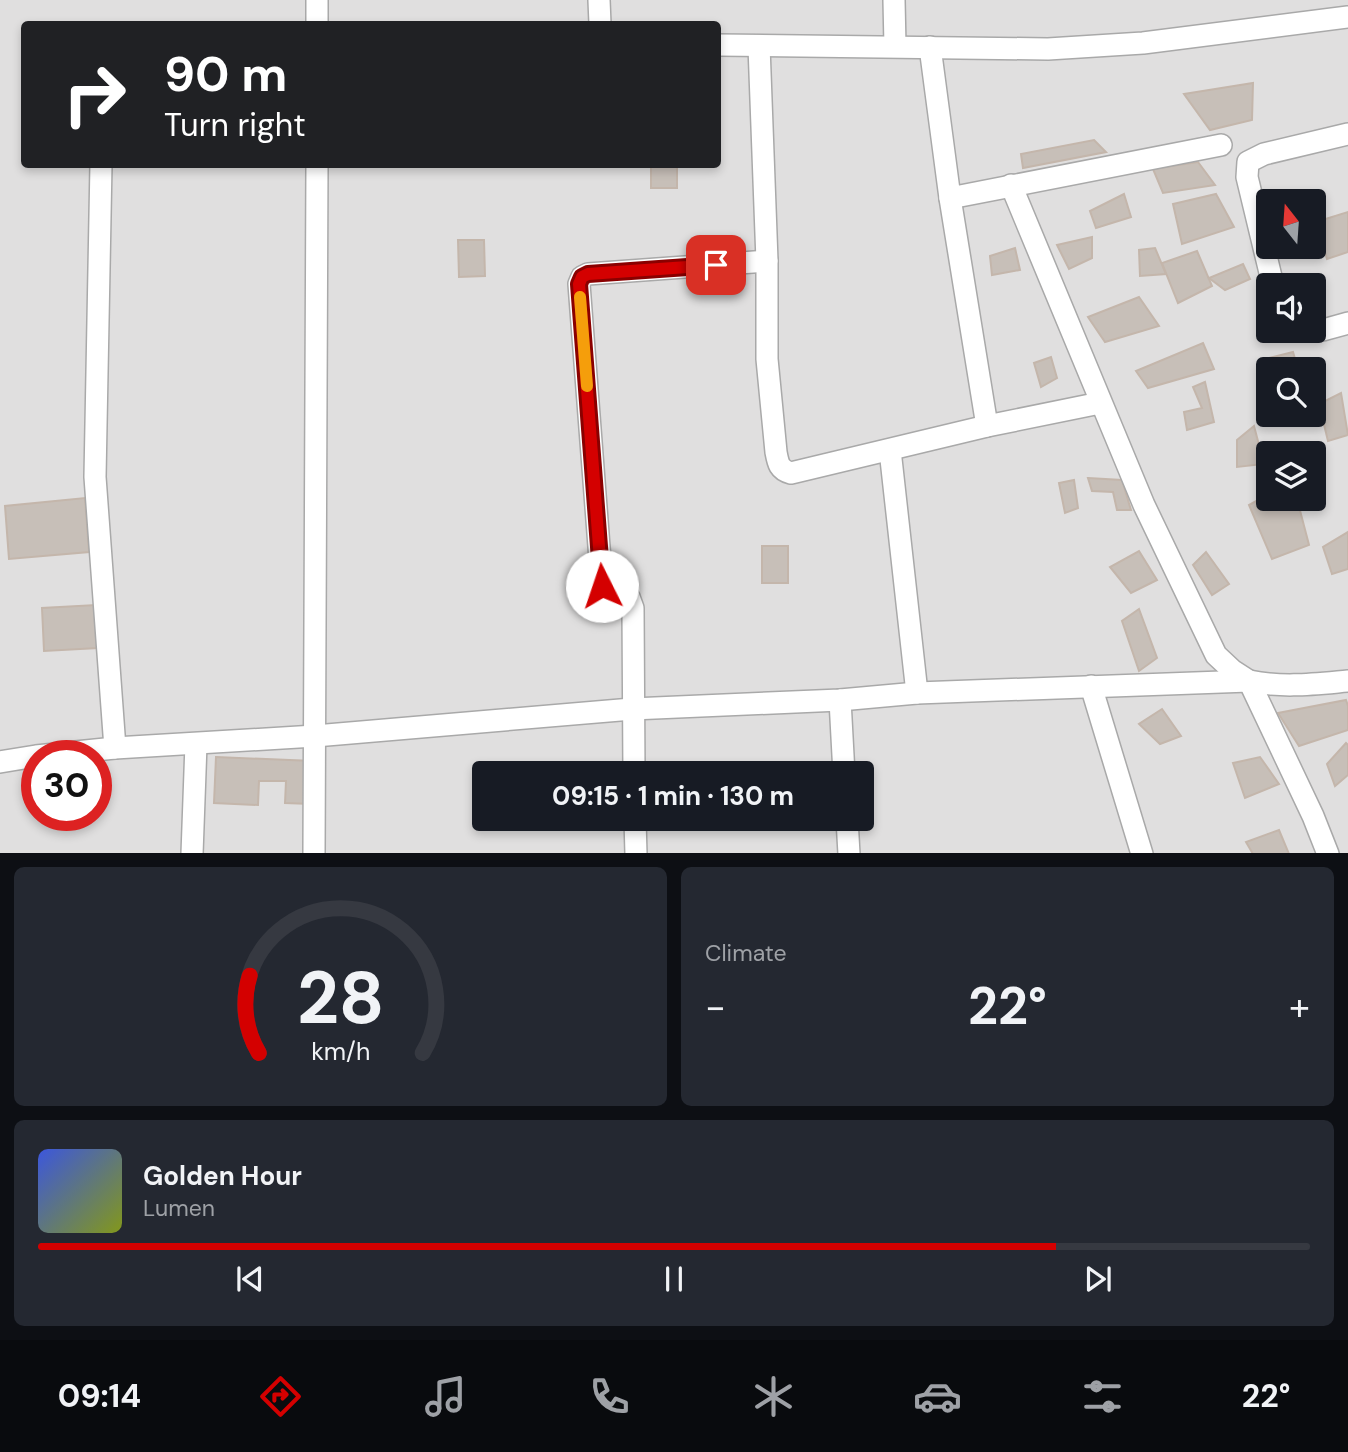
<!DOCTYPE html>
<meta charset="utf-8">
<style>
body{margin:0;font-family:"DM Sans",sans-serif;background:#242831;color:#f1f3f6;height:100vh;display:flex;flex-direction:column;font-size:26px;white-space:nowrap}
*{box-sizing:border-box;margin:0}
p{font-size:23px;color:#9ea1a6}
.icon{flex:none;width:38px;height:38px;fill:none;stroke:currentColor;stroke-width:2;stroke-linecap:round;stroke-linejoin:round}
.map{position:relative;height:853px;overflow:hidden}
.panel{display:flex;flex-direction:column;gap:14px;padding:14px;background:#0d0f14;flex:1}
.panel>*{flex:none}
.guide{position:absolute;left:21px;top:21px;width:700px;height:147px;border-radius:7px;box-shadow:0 4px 10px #0003;background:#202124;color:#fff;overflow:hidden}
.needle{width:46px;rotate:343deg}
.buttons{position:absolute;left:1256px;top:189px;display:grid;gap:14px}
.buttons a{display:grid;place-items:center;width:70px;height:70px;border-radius:7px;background:#171b24;box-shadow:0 4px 10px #0003;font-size:35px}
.speed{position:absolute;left:21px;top:740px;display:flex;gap:14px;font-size:35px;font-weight:700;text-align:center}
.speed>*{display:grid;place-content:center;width:91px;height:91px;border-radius:50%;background:#171b24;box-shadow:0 4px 10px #0003;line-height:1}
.speed .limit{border:10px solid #d22;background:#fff;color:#111}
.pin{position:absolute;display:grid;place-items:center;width:60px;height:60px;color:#fff;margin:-30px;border-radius:14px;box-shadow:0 4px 10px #0006}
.me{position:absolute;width:77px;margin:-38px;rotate:356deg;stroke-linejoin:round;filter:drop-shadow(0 0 5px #0008)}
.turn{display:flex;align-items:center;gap:24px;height:147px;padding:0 28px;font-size:32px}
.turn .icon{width:91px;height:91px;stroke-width:2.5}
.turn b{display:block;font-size:49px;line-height:60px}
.big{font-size:52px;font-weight:700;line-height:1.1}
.panel .tile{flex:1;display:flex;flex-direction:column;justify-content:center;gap:10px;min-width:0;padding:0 24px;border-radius:10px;background:#242831}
.panel .dial{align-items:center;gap:0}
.dial svg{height:182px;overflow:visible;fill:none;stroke:#363941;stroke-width:7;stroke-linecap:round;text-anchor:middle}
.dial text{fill:#f1f3f6;stroke:none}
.song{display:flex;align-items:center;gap:21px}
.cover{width:84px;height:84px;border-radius:10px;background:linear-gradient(135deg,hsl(230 70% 55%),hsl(70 70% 35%))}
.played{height:7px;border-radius:4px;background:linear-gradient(90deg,#d40000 80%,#363941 80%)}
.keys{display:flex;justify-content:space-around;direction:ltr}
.heat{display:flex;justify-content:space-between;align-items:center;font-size:38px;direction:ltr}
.panel .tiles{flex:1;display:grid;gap:14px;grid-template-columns:1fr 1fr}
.tile:last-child{grid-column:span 2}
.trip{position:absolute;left:472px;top:761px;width:402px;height:70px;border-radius:7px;background:#171b24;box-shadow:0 4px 10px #0003;font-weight:700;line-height:70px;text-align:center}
.menu{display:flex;height:112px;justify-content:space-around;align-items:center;background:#090b0e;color:#9ea1a6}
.menu .icon{width:49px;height:49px}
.menu .active{color:#d40000}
.menu b{font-size:32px;color:#f1f3f6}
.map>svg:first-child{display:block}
.residential{fill:#e0dfdf;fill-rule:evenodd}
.building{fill:#c7bfb8;stroke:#c4b6ab;stroke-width:2}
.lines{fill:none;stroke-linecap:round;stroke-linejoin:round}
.street-casing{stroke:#a9a9a9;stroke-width:24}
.street{stroke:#fff;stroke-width:21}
.route-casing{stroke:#8a0000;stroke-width:18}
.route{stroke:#d40000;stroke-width:12}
.slow{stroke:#f59e0b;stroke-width:12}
</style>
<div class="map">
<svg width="1348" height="854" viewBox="0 0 1348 854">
<rect width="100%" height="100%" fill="#f2efe9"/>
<path class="residential" d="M0 0H1348V853H0ZM24 24H718V164H24ZM1269 201H1314V247H1269ZM1269 285H1314V331H1269ZM1269 369H1314V415H1269ZM1269 453H1314V499H1269ZM37 756H96V816H37ZM485 774H863V819H485Z"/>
<g class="building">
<polygon points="1253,83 1252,120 1210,130 1184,94"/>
<polygon points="1094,140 1106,152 1023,168 1021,154"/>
<polygon points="1198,162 1215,185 1163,193 1153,169"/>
<rect x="651" y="164" width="26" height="24"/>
<polygon points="1124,194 1131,217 1096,228 1090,211"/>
<polygon points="1216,194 1234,227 1182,244 1173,204"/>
<polygon points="1348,212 1348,252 1327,259 1316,222"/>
<polygon points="1092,237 1092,258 1069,269 1057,245"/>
<polygon points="458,240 484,240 485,276 459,277"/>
<polygon points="1015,248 1020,270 992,275 990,256"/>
<polygon points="1155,248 1166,274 1140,276 1139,250"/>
<polygon points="1197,251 1212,286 1178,303 1162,263"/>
<polygon points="1243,264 1250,279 1225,290 1209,278"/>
<polygon points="1139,297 1159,326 1105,342 1088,317"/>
<polygon points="1203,343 1214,369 1148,388 1136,371"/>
<polygon points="1293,352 1298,369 1269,369 1269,372 1265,359"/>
<polygon points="1051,357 1057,378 1041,387 1034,363"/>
<polygon points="1205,382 1214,422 1187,430 1184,412 1202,408 1193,387"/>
<polygon points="1341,393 1348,435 1328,441 1319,404"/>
<polygon points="1254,426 1264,464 1237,467 1237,440"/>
<polygon points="1088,478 1122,480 1131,510 1117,510 1113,492 1092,491"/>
<polygon points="1074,480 1078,508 1065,513 1059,483"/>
<polygon points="1269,494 1269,499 1297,499 1309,545 1272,559 1249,505"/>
<polygon points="85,498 89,552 9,559 5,506"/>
<polygon points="1348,532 1348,569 1332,574 1323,547"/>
<rect x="762" y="546" width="26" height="37"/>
<polygon points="1139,551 1157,580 1131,593 1110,567"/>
<polygon points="1206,552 1229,584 1212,595 1193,565"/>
<polygon points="96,605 98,648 44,651 42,608"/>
<polygon points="1139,609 1157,658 1139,671 1122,621"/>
<polygon points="1346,700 1348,706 1348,730 1299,746 1278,713"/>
<polygon points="1162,709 1181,736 1160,744 1139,724"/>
<polygon points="1346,743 1348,745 1348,775 1335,786 1327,764"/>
<polygon points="216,757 313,761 311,804 285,803 286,781 259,781 258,805 214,803"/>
<polygon points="1260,757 1279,784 1245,798 1233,763"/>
<polygon points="1279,830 1289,854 1253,854 1246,842"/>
</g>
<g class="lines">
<defs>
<g id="street">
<polyline points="599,0 600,24"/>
<polyline points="894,0 895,46"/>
<polyline points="317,24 317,0"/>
<polyline points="718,45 1048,49 1143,43 1348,17"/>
<path d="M759 46 767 261V359L776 452C778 463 779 470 791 473L987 426 1100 403"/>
<polyline points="930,47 950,198 987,426"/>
<polyline points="101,164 95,477 115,748"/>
<polyline points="1011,185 1144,505 1216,655 1232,670 1249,681 1313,816 1328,854"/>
<polyline points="950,198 1221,145"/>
<polyline points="1273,285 1247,177 1248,162 1264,154 1348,134"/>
<polyline points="1323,330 1348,323"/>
<polyline points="890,450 917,693"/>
<polyline points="1091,686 1142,854"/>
<polyline points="840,700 844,774"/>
<path d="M0 762 36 756 115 748 315 736 632 709 840 700 917 693 1249 681C1283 688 1314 684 1348 681"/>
<path d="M634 774 633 608 629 597C616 597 608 599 602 586L579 284 582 277 588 274 767 261"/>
<polyline points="635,819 636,854"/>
<polyline points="847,819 849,854"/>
<polyline points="192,854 196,744"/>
<polyline points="314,854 317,164"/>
</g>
</defs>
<use href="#street" class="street-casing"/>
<use href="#street" class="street"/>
</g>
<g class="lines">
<defs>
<polyline id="route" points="602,586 579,284 582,277 588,274 716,265"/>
</defs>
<use href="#route" class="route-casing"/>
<use href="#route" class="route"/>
<polyline class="slow" points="580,297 587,386"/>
</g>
</svg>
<div class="buttons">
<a><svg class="needle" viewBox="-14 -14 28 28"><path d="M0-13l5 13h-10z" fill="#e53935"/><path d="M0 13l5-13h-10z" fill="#9ea1a6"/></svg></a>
<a><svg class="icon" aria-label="sound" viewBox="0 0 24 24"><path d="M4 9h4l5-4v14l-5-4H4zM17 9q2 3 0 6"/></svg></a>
<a><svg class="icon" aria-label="search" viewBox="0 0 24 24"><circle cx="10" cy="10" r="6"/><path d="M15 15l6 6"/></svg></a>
<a><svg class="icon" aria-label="layers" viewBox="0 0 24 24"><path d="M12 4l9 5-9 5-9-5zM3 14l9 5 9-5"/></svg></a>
</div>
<div class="speed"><div class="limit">30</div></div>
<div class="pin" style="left:716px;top:265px;background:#d93025"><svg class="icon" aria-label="arrive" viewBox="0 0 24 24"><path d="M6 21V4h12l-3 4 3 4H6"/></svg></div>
<svg class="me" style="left:602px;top:586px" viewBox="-20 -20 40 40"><circle r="19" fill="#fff"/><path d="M0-13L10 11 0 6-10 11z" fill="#d40000"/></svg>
<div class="trip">09:15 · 1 min · 130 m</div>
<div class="guide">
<div class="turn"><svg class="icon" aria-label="right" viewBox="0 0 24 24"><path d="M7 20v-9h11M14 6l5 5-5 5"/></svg><div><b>90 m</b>Turn right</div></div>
</div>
</div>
<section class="panel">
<div class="tiles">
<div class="tile dial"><svg viewBox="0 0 100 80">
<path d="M14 69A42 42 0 1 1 86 69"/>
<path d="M14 69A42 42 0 0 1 10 35" stroke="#d40000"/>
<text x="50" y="56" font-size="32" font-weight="700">28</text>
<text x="50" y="72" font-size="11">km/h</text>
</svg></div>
<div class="tile"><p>Climate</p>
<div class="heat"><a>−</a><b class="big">22°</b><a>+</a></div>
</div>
<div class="tile">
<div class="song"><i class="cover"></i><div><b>Golden Hour</b><p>Lumen</p></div></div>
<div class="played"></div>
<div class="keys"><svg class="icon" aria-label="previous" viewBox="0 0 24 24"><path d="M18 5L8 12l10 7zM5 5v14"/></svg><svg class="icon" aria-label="pause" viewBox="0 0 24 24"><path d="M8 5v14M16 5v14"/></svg><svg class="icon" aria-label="next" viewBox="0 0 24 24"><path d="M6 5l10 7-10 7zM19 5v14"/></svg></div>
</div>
</div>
</section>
<nav class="menu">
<b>09:14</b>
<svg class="icon active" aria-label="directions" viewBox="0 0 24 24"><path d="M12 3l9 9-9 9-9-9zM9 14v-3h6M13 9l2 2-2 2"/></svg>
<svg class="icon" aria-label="music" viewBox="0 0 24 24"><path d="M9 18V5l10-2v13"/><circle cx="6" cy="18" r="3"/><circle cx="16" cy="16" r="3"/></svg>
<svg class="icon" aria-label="phone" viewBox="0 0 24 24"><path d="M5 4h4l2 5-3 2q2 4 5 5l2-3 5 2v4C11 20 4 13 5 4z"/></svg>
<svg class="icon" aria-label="climate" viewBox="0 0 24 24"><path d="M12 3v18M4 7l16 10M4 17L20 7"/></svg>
<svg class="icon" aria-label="car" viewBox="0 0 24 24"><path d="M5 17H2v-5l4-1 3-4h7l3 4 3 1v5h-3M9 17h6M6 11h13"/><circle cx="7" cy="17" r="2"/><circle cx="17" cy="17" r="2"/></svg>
<svg class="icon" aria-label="filters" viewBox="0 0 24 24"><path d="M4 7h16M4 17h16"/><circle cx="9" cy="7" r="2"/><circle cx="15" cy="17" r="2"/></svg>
<b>22°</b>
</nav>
